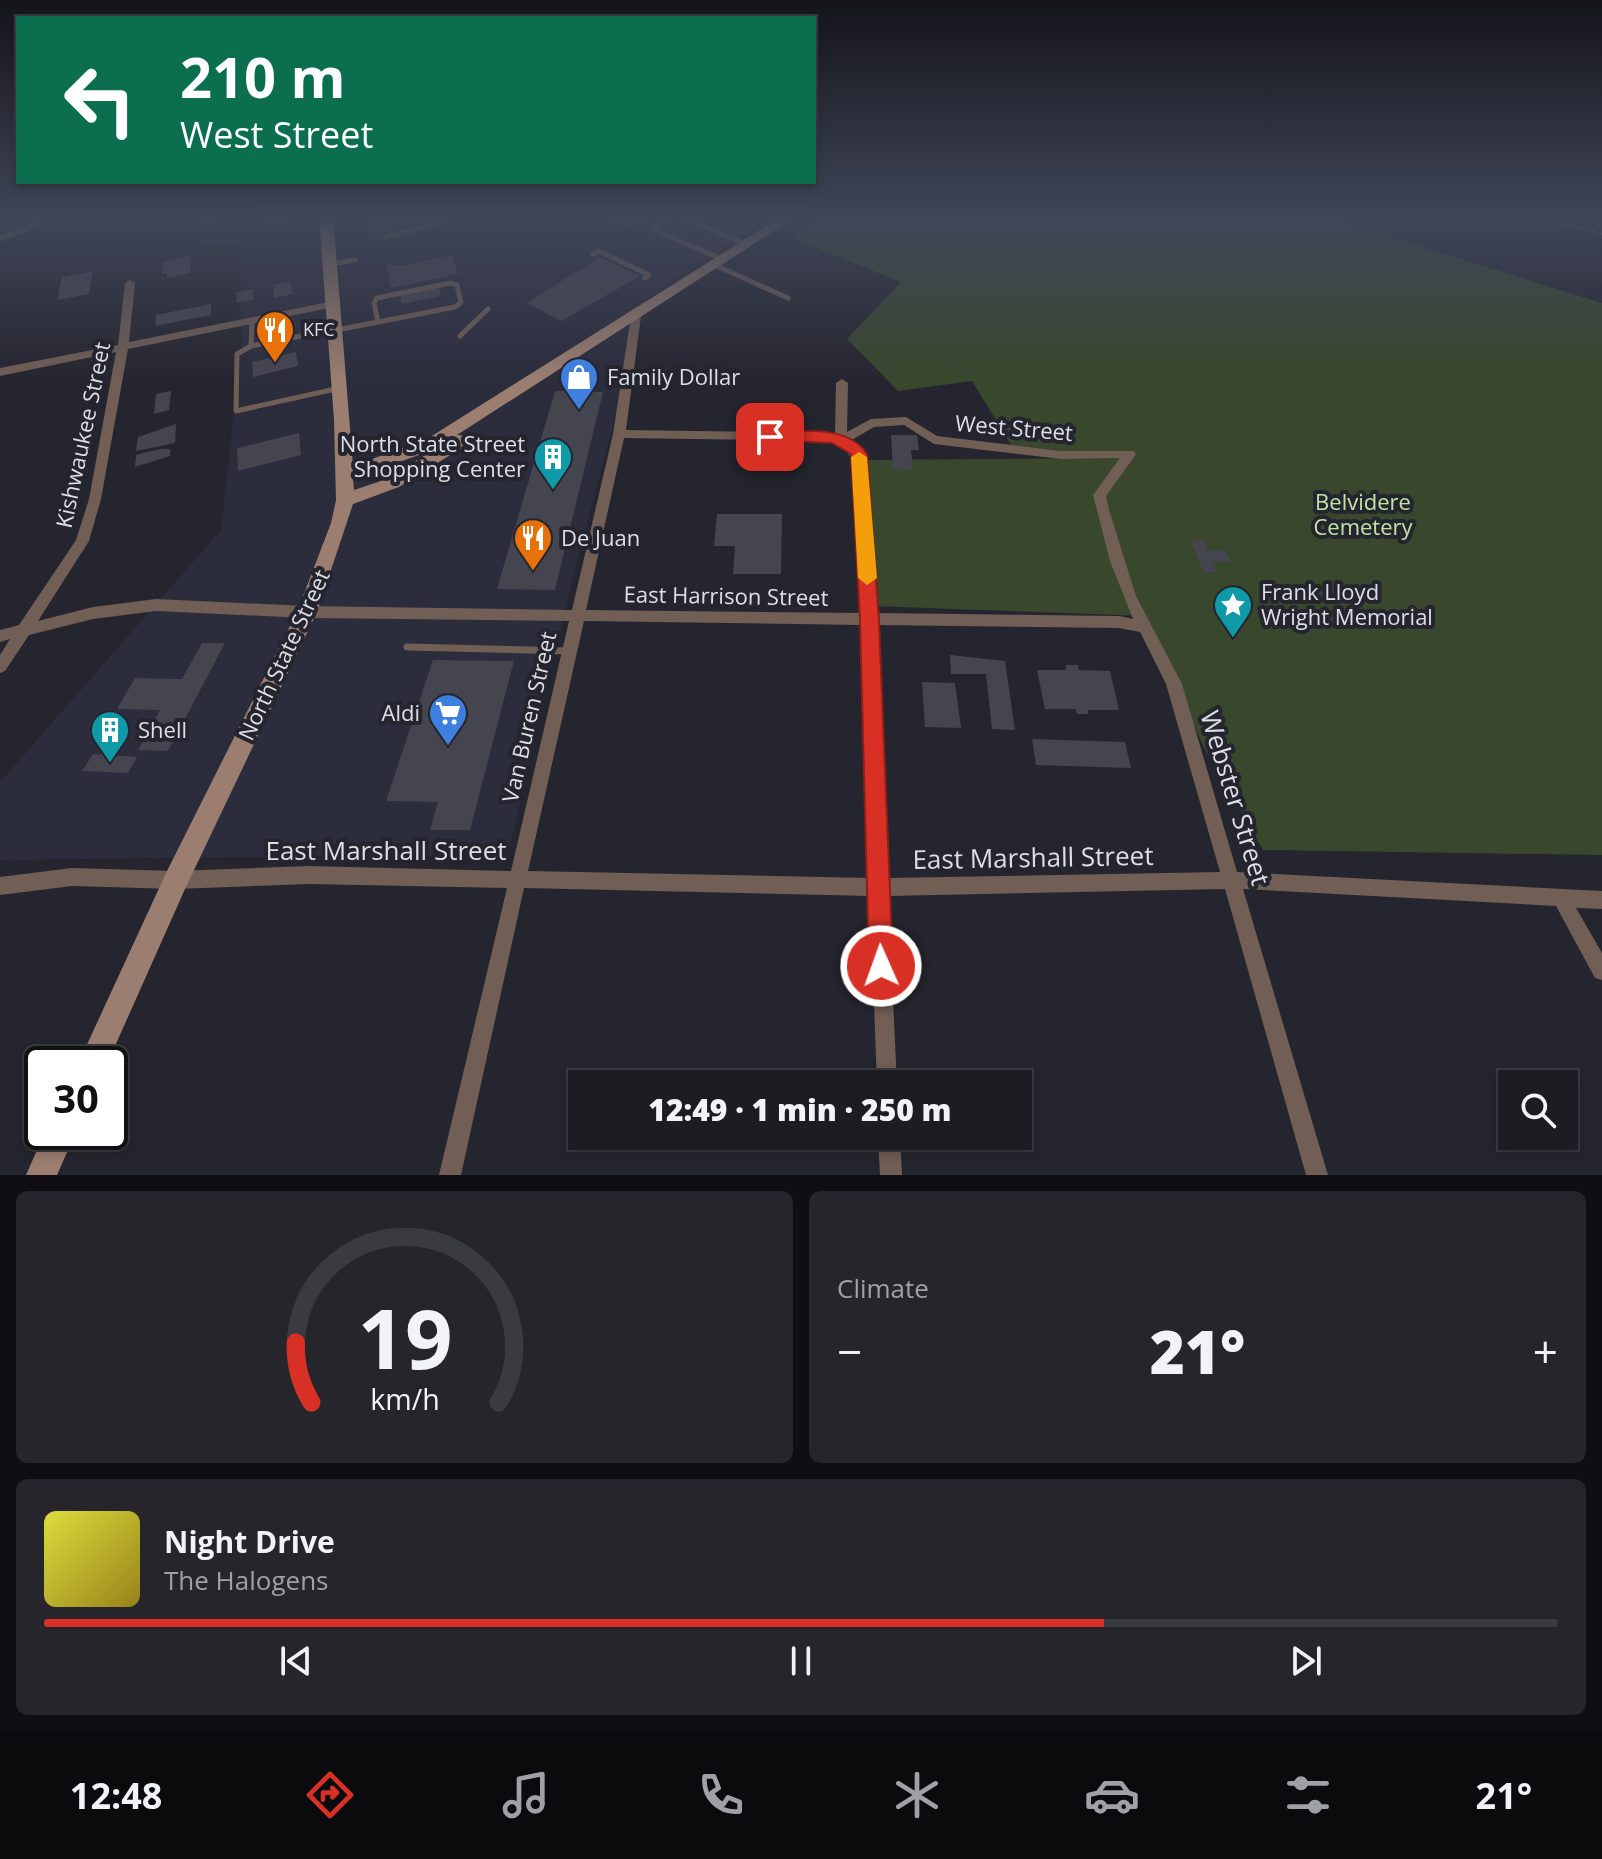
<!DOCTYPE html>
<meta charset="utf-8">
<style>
body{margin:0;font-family:"Open Sans",sans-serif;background:#25252b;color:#f1f3f6;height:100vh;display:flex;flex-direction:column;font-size:30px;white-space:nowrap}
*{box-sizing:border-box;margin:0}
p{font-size:26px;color:#a0a1a6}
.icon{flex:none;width:44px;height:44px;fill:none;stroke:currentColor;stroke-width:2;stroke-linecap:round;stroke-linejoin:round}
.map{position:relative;height:1175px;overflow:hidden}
.panel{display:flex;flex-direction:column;gap:16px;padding:16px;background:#0f0f13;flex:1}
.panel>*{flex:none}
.guide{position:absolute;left:16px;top:16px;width:800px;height:168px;border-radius:0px;box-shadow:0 4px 12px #0003,0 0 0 2px #3a3a41;background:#0b6e4f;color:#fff;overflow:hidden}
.tools{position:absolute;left:1498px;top:1070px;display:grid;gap:16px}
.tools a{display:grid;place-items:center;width:80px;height:80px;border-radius:0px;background:#1c1c23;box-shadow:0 4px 12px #0003,0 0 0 2px #3a3a41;font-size:40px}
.speed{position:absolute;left:24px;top:1046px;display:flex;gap:16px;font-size:40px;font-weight:700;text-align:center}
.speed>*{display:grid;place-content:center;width:104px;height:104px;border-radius:50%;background:#1c1c23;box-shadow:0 4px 12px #0003,0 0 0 2px #3a3a41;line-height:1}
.speed .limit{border:4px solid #111;border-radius:12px;background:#fff;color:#111}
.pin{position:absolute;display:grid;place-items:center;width:68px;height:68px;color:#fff;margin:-34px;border-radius:16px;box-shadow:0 4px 12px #0006}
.me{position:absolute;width:88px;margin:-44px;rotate:358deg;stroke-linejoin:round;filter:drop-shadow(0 0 6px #0008)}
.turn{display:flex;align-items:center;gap:28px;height:168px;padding:0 32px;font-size:36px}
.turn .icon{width:104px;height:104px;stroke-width:2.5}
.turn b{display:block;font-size:56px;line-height:68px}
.big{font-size:60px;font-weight:800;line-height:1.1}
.panel .tile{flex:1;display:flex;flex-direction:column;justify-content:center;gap:12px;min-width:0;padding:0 28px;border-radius:12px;background:#25252b}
.panel .dial{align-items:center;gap:0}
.dial svg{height:208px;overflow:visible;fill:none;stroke:#3a3a41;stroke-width:7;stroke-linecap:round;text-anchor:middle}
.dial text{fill:#f1f3f6;stroke:none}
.song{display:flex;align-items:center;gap:24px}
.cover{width:96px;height:96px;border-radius:12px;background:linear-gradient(135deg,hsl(60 70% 55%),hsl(50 70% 35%))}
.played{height:8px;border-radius:4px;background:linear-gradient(90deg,#d93025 70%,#3a3a41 70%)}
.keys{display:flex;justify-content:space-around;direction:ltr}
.heat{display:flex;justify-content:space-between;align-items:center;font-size:44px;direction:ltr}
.panel .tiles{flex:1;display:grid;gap:16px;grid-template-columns:1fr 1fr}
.tile:last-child{grid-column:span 2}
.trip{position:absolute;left:568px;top:1070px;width:464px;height:80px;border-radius:0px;background:#1c1c23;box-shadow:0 4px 12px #0003,0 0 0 2px #3a3a41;font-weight:800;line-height:80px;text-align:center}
.tab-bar{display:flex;height:128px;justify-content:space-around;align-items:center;background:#0b0b0e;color:#a0a1a6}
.tab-bar .icon{width:56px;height:56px}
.tab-bar .on{color:#d93025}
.tab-bar b{font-size:36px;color:#f1f3f6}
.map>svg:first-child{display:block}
.built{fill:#2b2c3c}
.green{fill:#39472d}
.building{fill:#454550}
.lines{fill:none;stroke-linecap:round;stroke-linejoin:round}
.path{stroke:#787981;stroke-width:2;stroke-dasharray:6 3;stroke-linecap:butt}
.lane-far1{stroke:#715e55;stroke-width:5}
.lane{stroke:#715e55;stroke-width:7}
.street{fill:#715e55;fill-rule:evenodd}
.secondary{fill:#9b7e70;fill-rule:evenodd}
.route{fill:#d93025;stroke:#8d1f18;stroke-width:2}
.slow{fill:#f59e0b}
.labels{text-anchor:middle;stroke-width:8;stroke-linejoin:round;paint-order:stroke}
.far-poi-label{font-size:18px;fill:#dedfe6;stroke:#25252f;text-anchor:start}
.poi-label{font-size:22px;fill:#dedfe6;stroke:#25252f;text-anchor:start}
.street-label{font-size:22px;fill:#dedfe6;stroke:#25252f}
.park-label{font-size:22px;fill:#c0e3a4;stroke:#25252f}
.near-street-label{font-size:26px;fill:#dedfe6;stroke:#25252f}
</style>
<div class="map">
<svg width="1602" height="1175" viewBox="0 0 1602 1175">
<rect width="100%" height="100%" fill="#25252f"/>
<polygon class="built" points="199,216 768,216 646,300 570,589 508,854 0,860 0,782 221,530 241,347 241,244 201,247"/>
<polygon class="green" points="822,216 1323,216 1602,303 1602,855 1263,850 1204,748 1146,616 873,606 865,460 1119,458 1011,445 972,381 898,391 847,339 901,282 790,237"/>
<g class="building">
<polygon points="199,216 242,216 243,218 198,225"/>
<polygon points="394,216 439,216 440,220 371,234 368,221"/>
<polygon points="613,216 660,216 642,227 635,224 627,229 606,220"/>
<polygon points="452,255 458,274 391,288 386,263 400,266"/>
<polygon points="191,256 190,273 167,278 167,273 162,274 163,263 168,260"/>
<polygon points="600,257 640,276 561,321 527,303"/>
<polygon points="93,271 89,294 57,300 62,277"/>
<polygon points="290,281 293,294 274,298 273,285"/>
<polygon points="439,288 441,296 402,304 400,295"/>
<polygon points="253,289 254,299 237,303 236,292"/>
<polygon points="211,304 211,315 155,326 156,315"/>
<polygon points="296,352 298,366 253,377 252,362"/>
<polygon points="171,391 169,410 154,414 156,394"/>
<polygon points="555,391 603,392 555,590 497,589"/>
<polygon points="176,424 175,443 136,451 138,437"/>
<polygon points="299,433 301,455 238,471 237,448"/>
<polygon points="891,435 917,435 919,450 911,450 913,470 893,469"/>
<polygon points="160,449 170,449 170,456 135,467 136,455"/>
<polygon points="717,514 782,514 781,574 733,574 735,546 714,546"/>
<polygon points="1204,540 1208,551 1225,550 1231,562 1212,562 1217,572 1204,573 1191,541"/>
<polygon points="202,643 225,643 168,751 138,750 160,710 117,709 135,678 182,679"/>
<polygon points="950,655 1005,661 1015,730 992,729 986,674 951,674"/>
<polygon points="433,660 514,661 470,830 430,830 438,802 386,801"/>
<polygon points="1066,665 1078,665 1079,670 1110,671 1119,710 1088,710 1088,714 1077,714 1075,709 1045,709 1037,670 1066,670"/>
<polygon points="922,682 955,683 961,728 925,727"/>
<polygon points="1032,739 1125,742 1131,768 1036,765"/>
<polygon points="93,754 137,757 128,773 82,771"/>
</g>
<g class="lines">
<polyline class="path" points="1539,216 1602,234"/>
<g class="lane-far1">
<polyline points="673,216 652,229 724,260"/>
<polyline points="677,216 748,245"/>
<polyline points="271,221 300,216"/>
<polyline points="385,237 441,223 454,216"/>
<polyline points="593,254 599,251 649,275 645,278"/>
<polyline points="331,264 355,260"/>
<polyline points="717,266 788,298"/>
<polygon points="451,283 457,285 461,302 455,307 378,322 374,303 377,298"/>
<polyline points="252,320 251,346 334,329"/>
<polyline points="337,330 378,322"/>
<polyline points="460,336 488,309"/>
<polyline points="251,346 237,354 236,411 340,388"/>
</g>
<polyline class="lane" points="407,647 570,651"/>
<g class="street">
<polygon points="35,216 44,216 30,231 0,241 0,235 24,227"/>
<path d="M130 280 135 283 129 342 334 301 339 304 334 307 128 349 101 499 89 541 38 621 93 607 156 599 307 606 572 610 613 434 631 316 636 313 641 316 626 430 823 433 835 436 836 383 842 379 848 383 847 432 871 419 906 417 937 436 1061 451H1134L1136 454 1134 457 1106 496 1109 510 1136 596 1182 684 1237 872 1602 891V909L1576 908 1602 953V980L1595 978 1556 906 1243 889 1328 1175H1306L1225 889 888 896 897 1084H877L870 896 524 888 461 1175H439L507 888 309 884 176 889 72 886 0 895V877L72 868 176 871 309 866 511 871 569 621 307 618 156 611 93 619 29 635 5 671 0 673V655L10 639 0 642V630L19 625 76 540 89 499 116 352 0 376V368L118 345 125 283ZM904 425 934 444 1061 459 1120 458 1093 495 1110 561 1133 619 1119 616 875 613 868 474 863 454 850 441 874 427ZM624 438 823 441C844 446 852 452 856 474L861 613 586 610ZM584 621 861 625 870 878 528 871ZM875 625 1119 628 1140 632 1166 684 1220 872 887 878Z"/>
<polygon points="878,1136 900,1136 902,1175 880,1175"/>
</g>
<g class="secondary">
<path d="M319 216H333L353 466 427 439 782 216H797L457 435 468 436 471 440 468 444 399 487 353 504 317 612 185 889 107 1064H78L167 871 297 612 331 523 336 500 334 420ZM435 449 387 479 354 490 353 479Z"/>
<polygon points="45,1132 76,1132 57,1175 26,1175"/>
</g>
</g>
<linearGradient id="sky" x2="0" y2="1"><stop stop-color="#14141a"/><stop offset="0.57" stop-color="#404658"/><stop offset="1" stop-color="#404658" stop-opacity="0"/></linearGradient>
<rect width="1602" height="381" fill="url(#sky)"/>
<path class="route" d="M770 431C801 432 848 424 867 454L879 621 893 966 890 975 881 978 873 975 869 966 860 621 851 454 832 443 765 440 763 437Z"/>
<polygon class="slow" points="859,452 867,457 877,578 867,585 858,578 851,457"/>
<defs>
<symbol id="restaurant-pin" viewBox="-11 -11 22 30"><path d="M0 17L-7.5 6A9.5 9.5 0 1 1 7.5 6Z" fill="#e8710a" stroke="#25252f"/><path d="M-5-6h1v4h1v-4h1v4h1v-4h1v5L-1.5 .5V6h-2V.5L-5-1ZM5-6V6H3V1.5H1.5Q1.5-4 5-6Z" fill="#fff"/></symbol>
<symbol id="shop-pin" viewBox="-11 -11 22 30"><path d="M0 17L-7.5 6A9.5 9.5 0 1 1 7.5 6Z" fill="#3f7fe0" stroke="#25252f"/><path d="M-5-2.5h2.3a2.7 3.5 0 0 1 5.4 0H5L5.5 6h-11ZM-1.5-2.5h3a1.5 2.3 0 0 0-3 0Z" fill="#fff"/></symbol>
<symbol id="building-pin" viewBox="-11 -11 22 30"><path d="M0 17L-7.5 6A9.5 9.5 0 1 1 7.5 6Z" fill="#0f9aa8" stroke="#25252f"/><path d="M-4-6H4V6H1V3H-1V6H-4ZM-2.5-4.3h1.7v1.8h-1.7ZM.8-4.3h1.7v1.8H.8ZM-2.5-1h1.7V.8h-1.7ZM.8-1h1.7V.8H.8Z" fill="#fff"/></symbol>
<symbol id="sight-pin" viewBox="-11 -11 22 30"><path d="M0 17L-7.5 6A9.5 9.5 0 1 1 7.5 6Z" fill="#0f9aa8" stroke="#25252f"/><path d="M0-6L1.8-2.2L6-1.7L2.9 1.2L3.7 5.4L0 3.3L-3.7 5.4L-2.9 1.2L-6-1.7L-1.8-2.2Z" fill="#fff"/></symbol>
<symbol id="supermarket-pin" viewBox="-11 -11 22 30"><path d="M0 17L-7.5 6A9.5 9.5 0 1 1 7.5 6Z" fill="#3f7fe0" stroke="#25252f"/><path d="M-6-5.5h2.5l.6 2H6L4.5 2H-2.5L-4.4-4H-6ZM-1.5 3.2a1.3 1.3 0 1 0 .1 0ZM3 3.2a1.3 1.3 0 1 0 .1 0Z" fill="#fff"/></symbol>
</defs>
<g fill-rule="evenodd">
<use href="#restaurant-pin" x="253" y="308" width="44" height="60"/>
<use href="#shop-pin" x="557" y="355" width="44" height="60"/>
<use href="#building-pin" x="531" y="435" width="44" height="60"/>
<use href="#restaurant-pin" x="511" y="516" width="44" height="60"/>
<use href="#sight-pin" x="1211" y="583" width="44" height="60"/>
<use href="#supermarket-pin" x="426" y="691" width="44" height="60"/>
<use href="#building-pin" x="88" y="708" width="44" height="60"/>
</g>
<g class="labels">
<g class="far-poi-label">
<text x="303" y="336">KFC</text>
</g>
<g class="poi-label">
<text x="607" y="385">Family Dollar</text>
<text x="525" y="452" text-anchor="end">North State Street<tspan x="525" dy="25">Shopping Center</tspan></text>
<text x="561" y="546">De Juan</text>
<text x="1261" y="600">Frank Lloyd<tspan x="1261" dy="25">Wright Memorial</tspan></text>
<text x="420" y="721" text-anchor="end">Aldi</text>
<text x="138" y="738">Shell</text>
</g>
<g class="street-label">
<text transform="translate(1014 428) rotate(5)" y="8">West Street</text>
<text transform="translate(83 435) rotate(-78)" y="8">Kishwaukee Street</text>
<text transform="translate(726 596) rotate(1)" y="8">East Harrison Street</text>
<text transform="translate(284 655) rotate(-65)" y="8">North State Street</text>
<text transform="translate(529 717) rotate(-77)" y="8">Van Buren Street</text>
</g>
<g class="park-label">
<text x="1363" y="510">Belvidere<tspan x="1363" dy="25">Cemetery</tspan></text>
</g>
<g class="near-street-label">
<text transform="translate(1235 798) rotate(73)" y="9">Webster Street</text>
<text x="386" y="860">East Marshall Street</text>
<text transform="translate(1033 858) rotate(-1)" y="9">East Marshall Street</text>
</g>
</g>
</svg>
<div class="tools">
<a><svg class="icon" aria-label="search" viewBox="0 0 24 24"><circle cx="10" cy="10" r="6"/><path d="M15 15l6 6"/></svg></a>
</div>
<div class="speed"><div class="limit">30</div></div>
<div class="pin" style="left:770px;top:437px;background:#d93025"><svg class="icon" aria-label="arrive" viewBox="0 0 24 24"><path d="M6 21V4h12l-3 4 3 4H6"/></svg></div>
<svg class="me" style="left:881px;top:966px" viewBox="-20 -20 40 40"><circle r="17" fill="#d93025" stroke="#fff" stroke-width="3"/><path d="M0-11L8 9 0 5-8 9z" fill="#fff"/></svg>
<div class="trip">12:49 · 1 min · 250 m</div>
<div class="guide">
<div class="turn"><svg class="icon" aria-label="left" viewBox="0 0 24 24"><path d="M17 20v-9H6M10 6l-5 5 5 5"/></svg><div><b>210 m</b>West Street</div></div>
</div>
</div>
<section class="panel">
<div class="tiles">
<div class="tile dial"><svg viewBox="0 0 100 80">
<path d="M14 69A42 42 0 1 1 86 69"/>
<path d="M14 69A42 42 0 0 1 8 46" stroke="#d93025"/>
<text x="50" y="56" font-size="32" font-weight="700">19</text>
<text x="50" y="72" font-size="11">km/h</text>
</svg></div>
<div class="tile"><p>Climate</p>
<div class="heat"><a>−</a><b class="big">21°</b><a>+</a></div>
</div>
<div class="tile">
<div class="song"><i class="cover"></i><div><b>Night Drive</b><p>The Halogens</p></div></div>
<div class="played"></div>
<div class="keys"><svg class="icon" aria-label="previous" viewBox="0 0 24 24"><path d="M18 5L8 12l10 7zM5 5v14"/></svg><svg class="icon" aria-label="pause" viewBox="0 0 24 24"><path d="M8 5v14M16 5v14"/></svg><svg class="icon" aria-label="next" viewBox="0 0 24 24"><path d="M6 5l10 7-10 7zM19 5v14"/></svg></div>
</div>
</div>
</section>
<nav class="tab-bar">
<b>12:48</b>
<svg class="icon on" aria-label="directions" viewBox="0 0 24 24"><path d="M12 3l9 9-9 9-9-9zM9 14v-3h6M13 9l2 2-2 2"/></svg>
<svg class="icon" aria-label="music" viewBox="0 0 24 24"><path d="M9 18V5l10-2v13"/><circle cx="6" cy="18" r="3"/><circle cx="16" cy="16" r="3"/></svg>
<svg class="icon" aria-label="phone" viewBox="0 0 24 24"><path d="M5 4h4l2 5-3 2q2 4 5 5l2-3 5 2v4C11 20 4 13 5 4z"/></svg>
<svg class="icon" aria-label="climate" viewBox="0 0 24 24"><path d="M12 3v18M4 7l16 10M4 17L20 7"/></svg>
<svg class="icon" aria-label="car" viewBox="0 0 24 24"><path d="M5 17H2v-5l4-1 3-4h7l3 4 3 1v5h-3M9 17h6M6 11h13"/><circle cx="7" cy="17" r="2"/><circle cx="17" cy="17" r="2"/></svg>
<svg class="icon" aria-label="filters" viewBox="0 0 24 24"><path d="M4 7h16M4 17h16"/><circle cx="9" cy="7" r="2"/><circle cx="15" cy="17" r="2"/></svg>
<b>21°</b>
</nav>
